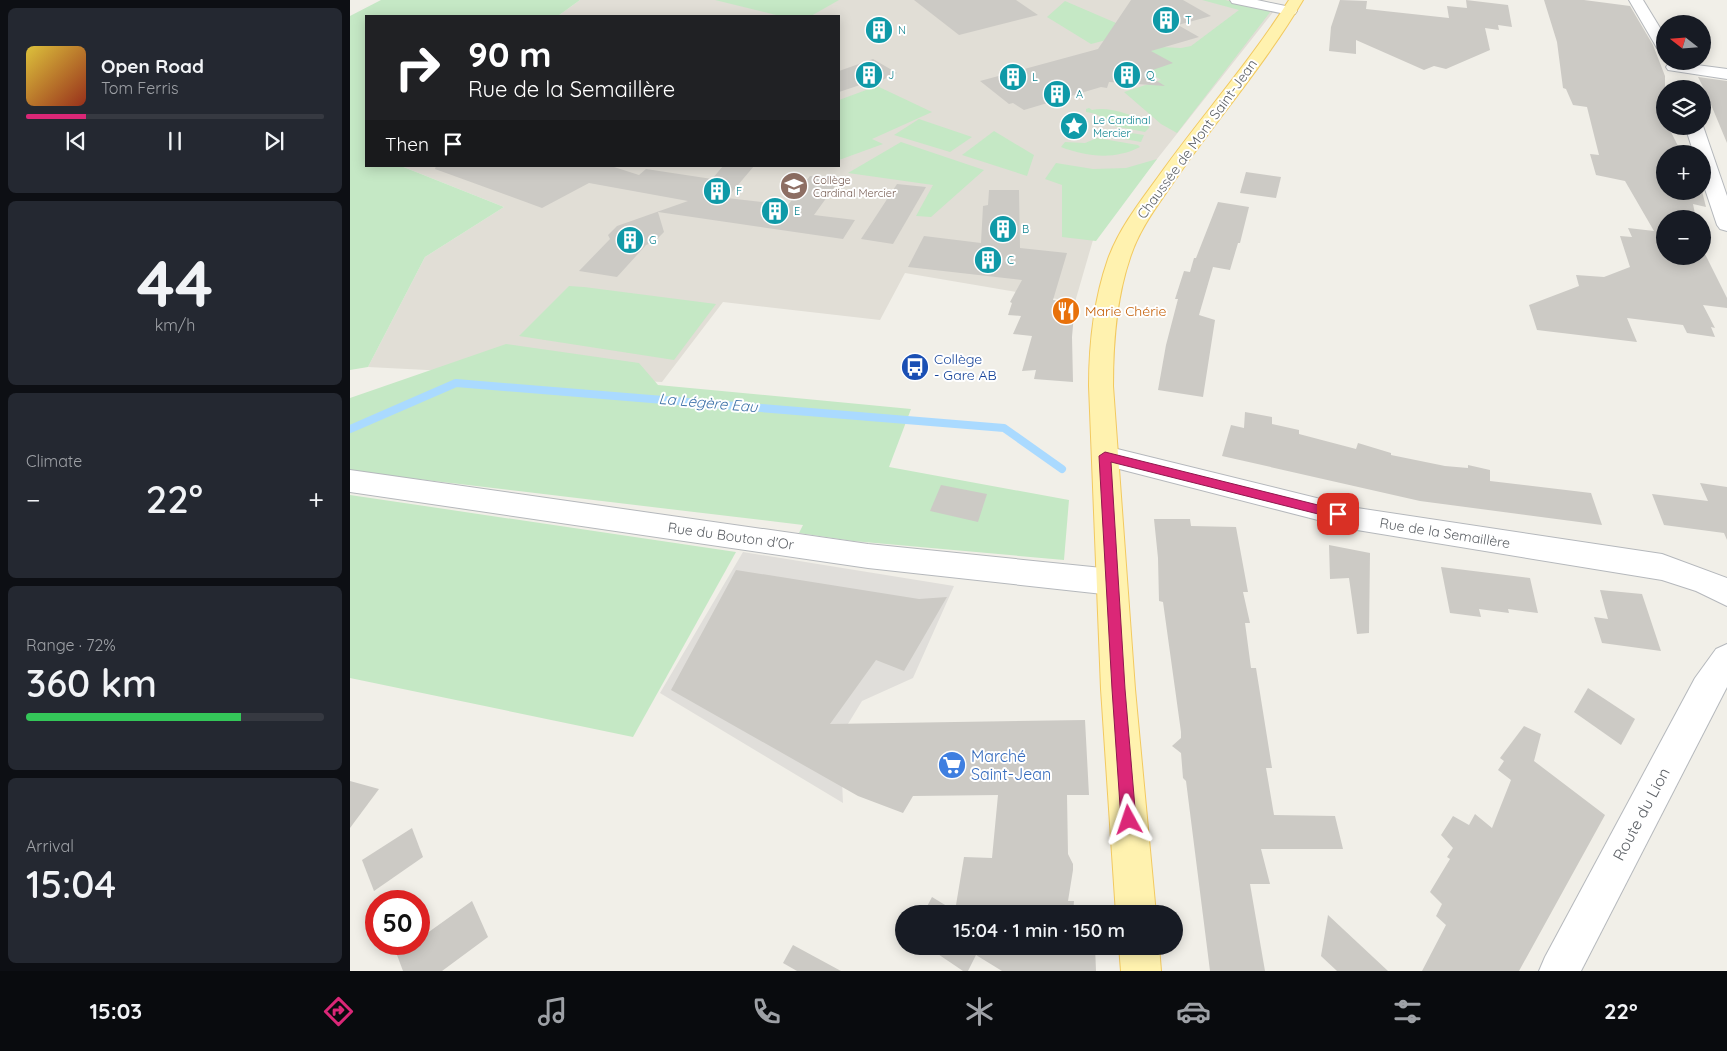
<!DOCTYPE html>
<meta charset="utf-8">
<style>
body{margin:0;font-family:Quicksand,sans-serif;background:#242831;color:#f1f3f6;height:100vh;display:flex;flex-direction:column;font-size:19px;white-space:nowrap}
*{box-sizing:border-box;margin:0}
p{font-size:16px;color:#9ea1a6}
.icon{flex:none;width:28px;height:28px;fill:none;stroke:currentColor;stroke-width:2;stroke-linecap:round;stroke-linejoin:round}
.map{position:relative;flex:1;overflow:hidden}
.sheet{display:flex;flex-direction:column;gap:8px;padding:8px;background:#0d0f14;width:350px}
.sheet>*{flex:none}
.guide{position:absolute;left:15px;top:15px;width:475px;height:152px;border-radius:0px;box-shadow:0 2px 12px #0003;background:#202124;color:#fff;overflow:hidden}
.needle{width:32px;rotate:287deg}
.fabs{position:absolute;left:1306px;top:15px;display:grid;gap:10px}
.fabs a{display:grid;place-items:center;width:55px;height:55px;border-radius:50%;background:#171b24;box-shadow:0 2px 12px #0003;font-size:25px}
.speed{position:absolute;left:15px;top:890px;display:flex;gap:10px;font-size:25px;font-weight:700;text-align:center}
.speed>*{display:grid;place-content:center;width:65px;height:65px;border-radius:50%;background:#171b24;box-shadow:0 2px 12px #0003;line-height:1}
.speed .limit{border:8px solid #d22;background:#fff;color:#111}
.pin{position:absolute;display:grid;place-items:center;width:42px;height:42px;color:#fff;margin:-21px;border-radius:10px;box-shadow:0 2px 8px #0006}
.me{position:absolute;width:55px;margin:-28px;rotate:355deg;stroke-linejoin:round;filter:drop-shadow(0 0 4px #0008)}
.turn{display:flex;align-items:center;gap:18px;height:105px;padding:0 20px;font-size:22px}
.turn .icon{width:65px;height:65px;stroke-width:2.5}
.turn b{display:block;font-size:35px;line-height:42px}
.then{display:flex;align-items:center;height:48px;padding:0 20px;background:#0003;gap:10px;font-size:19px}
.big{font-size:38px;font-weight:600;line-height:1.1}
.sheet .tile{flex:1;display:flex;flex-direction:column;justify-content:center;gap:8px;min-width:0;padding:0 18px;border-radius:8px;background:#242831}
.sheet .dial{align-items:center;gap:0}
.dial b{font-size:65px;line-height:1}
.song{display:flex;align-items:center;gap:15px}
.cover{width:60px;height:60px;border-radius:8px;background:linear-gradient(135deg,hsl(50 70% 55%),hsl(10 70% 35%))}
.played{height:5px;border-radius:2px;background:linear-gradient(90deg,#db2777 20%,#363941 20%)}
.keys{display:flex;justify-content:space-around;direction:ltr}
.heat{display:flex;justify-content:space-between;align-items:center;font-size:28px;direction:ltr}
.charge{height:8px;border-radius:4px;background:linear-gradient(90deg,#34c759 72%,#363941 0)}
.trip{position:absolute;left:545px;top:905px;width:288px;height:50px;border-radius:25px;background:#171b24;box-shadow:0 2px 12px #0003;font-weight:600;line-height:50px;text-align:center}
.menu{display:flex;height:80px;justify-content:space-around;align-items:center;background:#090b0e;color:#9ea1a6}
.menu .icon{width:35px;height:35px}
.menu .on{color:#db2777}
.menu b{font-size:22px;color:#f1f3f6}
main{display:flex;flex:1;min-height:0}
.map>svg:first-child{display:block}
.industrial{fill:#e0deda}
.education{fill:#e1ded6}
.green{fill:#c5e8c5}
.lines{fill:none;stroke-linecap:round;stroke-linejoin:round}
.stream{stroke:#aadaff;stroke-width:8}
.building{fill:#cccac5}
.minor-casing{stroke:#b5b8bc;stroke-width:2}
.major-casing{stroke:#f2c960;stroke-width:2}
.minor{fill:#fff;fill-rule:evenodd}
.major{fill:#fff2af;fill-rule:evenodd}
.route{fill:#db2777;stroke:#8e194d}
.labels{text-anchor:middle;stroke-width:4;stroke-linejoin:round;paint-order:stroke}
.far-culture-label{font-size:11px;fill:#0d838f;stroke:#fff;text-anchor:start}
.far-education-label{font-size:11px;fill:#785e54;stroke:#fff;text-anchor:start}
.street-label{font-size:14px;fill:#5f6368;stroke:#fff}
.food-label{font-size:14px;fill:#c56008;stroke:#fff;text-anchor:start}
.transit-label{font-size:14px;fill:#164399;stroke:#fff;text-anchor:start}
.water-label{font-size:15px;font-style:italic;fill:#4174aa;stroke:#fff}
.near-shop-label{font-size:16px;fill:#366cbe;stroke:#fff;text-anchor:start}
.near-street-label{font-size:16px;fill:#5f6368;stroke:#fff}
</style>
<main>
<section class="sheet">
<div class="tile">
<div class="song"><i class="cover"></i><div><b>Open Road</b><p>Tom Ferris</p></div></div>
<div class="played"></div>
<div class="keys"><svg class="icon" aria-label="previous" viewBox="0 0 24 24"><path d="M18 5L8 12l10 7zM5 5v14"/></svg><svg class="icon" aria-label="pause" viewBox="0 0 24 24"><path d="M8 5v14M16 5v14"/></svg><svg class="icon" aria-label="next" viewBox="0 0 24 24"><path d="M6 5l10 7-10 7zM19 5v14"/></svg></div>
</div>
<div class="tile dial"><b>44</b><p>km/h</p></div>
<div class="tile"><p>Climate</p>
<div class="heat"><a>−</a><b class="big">22°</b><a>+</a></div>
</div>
<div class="tile"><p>Range · 72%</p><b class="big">360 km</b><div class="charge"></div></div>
<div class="tile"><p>Arrival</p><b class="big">15:04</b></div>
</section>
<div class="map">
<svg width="1377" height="971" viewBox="0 0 1377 971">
<rect width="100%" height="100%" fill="#f1efe8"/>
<polygon class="industrial" points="393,552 604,586 563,678 512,701 490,737 493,803 310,693"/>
<polygon class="education" points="230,0 880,0 924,11 743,240 725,302 555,273 530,320 373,302 312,382 18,367 75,257 154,207 51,166 489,166 489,16 208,16"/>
<g class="green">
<polygon points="31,0 230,0 208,16 16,16 16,166 51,166 154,207 75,257 18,367 0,370 0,16"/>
<polygon points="365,0 489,0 461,16 430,16"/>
<polygon points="852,0 875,0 921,11 827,133 811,124 774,92 811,80 779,59 811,47 831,48 841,46 889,10"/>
<polygon points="715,1 787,32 741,44 697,17"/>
<polygon points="527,86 582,112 522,139 533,144 489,160 489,100"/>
<path d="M739 108 742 110C758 106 785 115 798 124L799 128 795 132 759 125C752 116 748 114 736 112V109Z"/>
<polygon points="569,119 622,137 600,152 544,135"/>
<polygon points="756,129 794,135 791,142 752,135"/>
<polygon points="644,131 684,155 677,176 612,155"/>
<path d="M747 138 788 145 790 147C765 160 737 157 711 147L715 142 735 143Z"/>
<polygon points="551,142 634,170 581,217 566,216 583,185 498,173"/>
<polygon points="807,159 746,241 712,237 712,185 695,179 706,163 743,169 776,168"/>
<polygon points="219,286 234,287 366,304 324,360 169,336"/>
<polygon points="156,344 289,363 308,385 561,409 539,467 719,500 714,560 503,541 449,533 453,525 0,471 0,398"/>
<polygon points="0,495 386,552 283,737 0,678"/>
</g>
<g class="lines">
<polyline class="stream" points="0,429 106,383 654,428 712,469"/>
</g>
<g class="building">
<polygon points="564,0 666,0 688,15 609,35"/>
<polygon points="781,0 833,0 861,16 828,25 849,37 801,51 823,63 794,73 815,86 759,82 757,88 751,87 674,110 663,103 659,104 630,81 748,49"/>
<polygon points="990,0 1017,1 1016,9 1099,18 1097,6 1117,8 1116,0 1158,5 1162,27 1148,25 1149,30 1135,28 1140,50 1096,69 1084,66 1074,70 1006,40 1006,54 979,51 981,27"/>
<polygon points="1194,0 1234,0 1280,6 1303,45 1315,76 1315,126 1318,126 1328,146 1340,147 1342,154 1315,154 1315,191 1352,191 1356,207 1343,204 1346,219 1315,219 1315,256 1352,256 1352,248 1377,298 1377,308 1353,305 1365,328 1361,327 1365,337 1337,333 1333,325 1277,318 1287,342 1187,330 1179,305 1229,286 1226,275 1254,277 1280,267 1270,236 1282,237 1278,228 1304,231 1275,181 1246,175 1240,154 1249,155 1237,107 1223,105 1216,89 1213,88 1207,42"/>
<polygon points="523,59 547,73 528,82 510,85 489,92 489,71"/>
<polygon points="1348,77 1377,81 1377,143 1357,95"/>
<polygon points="86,166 266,166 264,167 289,175 296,169 362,179 373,166 404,166 377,198 438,205 460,176 490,179 464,215 505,220 493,239 308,212 314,232 304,242 296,245 267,277 229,271 260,239 258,235 267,226 338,201 239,183 192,208 85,169"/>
<polygon points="896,172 931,177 926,198 890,193"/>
<polygon points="547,184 576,187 543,244 511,239"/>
<polygon points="639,190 669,190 670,248 717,253 703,300 725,303 722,337 723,382 684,379 686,370 672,371 682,336 663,334 671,316 658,315 662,303 660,302 672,280 558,267 574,236 631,243 633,206 638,205"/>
<polygon points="868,202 899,207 890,243 888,243 880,270 863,267 849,315 865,320 853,397 808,390 816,345 828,299 825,299 834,271 840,272 844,258 846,258"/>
<polygon points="895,412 922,417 922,424 949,430 949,434 1006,449 1008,443 1041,453 1041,455 1095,466 1118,468 1118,465 1140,470 1140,481 1241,493 1252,525 1070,501 872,456 881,425 894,428"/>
<polygon points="1350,483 1377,487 1377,540 1374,533 1314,525 1302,494 1358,501"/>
<polygon points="591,485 637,494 628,522 580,511"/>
<polygon points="804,519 840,519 841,526 886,527 898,592 893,592 900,623 895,623 901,668 906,668 922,768 916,768 924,815 985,816 993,849 911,849 920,884 900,884 915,971 860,971 836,781 833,778 831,753 822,746 831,738 831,732 813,602 809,601 808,558"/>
<polygon points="979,545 1020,553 1019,633 1007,634 999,578 980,579"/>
<polygon points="1091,567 1180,578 1188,613 1158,609 1159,613 1129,609 1131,617 1100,613"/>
<polygon points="386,570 569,599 597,597 554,671 526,660 480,724 735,720 739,795 717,795 718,854 723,864 723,870 718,901 724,901 723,914 573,914 582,897 605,911 614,857 642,858 648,795 563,796 553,813 508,796 321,690"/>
<polygon points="1250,590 1292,594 1311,651 1252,643 1244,617 1258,619"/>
<polygon points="1238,688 1285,719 1271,745 1224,712"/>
<polygon points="1174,726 1191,734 1184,761 1255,815 1169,971 1072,971 1096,925 1086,916 1092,904 1080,892 1100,859 1097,857 1103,848 1091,835 1103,816 1119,825 1125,814 1142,828 1161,780 1148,770 1154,761 1150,758"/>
<polygon points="0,781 29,789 0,828"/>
<polygon points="62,828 73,857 24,891 12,860"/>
<polygon points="122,901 138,937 92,971 53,971 47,955 62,944 69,944 69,939"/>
<polygon points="978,915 1038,971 987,971 971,956"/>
<polygon points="443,945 491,971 447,971 433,963"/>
<polygon points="576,946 745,946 746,971 652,971 626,955 618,971 613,971"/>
</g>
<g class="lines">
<defs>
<g id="minor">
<polygon points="880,0 907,0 945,8 947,11 945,14 940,15 882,3"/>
<polygon points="1279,0 1293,0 1315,36 1315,53 1310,51 1307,48"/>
<polygon points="1324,62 1377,69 1377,79 1318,70 1316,67 1318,64"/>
<polygon points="1335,126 1353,126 1377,196 1377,231 1370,229 1367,225 1352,180 1352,154 1344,154"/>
<polygon points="755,446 1007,508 1312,554 1377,578 1377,606 1346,591 1312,580 1007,530 746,463 742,456 746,449"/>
<polygon points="0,470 518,544 762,569 773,573 777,582 773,591 762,595 518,568 0,492"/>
<polygon points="1377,644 1377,687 1231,971 1189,971 1195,957 1345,678 1366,649"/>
</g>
<g id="major">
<path d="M939 0H953C916 63 867 119 825 180 808 205 789 229 780 258 766 299 763 343 763 386L785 689 806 914H766L751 689 739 386C739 343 744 299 758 259 769 229 789 203 808 177 850 118 900 62 939 0Z"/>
<polygon points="769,946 809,946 811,971 771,971"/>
</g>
</defs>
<use href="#minor" class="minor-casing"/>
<use href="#major" class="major-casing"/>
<use href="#minor" class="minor"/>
<use href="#major" class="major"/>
</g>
<polygon class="route" points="755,452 988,510 992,511 994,514 992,518 988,519 761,462 775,689 786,820 784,826 779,828 773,826 771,820 762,689 749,456"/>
<defs>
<symbol id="building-disc" viewBox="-11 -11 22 22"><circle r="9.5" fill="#0f9aa8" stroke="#fff"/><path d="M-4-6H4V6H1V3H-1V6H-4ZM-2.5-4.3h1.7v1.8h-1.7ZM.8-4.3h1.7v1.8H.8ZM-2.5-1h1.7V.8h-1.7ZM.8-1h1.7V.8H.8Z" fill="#fff"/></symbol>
<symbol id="sight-disc" viewBox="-11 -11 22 22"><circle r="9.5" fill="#0f9aa8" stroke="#fff"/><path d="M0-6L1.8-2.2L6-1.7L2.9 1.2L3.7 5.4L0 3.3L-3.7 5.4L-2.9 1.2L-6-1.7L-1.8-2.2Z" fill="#fff"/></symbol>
<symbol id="school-disc" viewBox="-11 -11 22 22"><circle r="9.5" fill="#8d6e63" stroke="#fff"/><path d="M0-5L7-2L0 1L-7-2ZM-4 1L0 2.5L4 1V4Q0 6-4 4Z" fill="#fff"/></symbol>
<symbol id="restaurant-disc" viewBox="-11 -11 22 22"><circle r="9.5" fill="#e8710a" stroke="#fff"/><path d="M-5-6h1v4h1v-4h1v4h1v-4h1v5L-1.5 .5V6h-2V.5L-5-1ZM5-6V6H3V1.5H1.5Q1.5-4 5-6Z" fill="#fff"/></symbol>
<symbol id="bus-disc" viewBox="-11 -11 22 22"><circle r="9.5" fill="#1a4fb4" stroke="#fff"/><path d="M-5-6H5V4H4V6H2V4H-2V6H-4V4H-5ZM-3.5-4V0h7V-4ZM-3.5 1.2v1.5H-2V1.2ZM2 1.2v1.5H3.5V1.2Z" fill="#fff"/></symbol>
<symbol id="supermarket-disc" viewBox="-11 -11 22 22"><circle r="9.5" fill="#3f7fe0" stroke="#fff"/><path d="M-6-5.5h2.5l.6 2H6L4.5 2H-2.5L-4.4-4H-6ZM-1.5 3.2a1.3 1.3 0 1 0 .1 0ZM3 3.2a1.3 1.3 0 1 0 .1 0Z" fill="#fff"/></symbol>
</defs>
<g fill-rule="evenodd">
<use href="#building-disc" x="800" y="4" width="32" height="32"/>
<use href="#building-disc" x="513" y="14" width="32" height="32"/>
<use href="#building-disc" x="503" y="59" width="32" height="32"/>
<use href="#building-disc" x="761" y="59" width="32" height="32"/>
<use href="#building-disc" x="647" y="61" width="32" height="32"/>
<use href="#building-disc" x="691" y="78" width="32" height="32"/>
<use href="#sight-disc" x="708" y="110" width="32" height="32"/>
<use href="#school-disc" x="428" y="170" width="32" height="32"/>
<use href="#building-disc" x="351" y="175" width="32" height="32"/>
<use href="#building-disc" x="409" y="195" width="32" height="32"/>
<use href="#building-disc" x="637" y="213" width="32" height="32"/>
<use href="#building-disc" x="264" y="224" width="32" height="32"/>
<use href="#building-disc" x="622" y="244" width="32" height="32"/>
<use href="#restaurant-disc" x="700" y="295" width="32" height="32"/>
<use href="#bus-disc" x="549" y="351" width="32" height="32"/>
<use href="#supermarket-disc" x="586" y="749" width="32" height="32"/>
</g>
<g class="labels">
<g class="far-culture-label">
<text x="835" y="24">T</text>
<text x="548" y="34">N</text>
<text x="538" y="79">J</text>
<text x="796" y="79">Q</text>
<text x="682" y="81">L</text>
<text x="726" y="98">A</text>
<text x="743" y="124">Le Cardinal<tspan x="743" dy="13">Mercier</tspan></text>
<text x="386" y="195">F</text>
<text x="444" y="215">E</text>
<text x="672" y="233">B</text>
<text x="299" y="244">G</text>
<text x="657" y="264">C</text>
</g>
<g class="far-education-label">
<text x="463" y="184">Collège<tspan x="463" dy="13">Cardinal Mercier</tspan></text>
</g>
<g class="street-label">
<text transform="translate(847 139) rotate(-54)" y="5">Chaussée de Mont Saint-Jean</text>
<text transform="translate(1095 533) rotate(9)" y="5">Rue de la Semaillère</text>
<text transform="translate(381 536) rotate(8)" y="5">Rue du Bouton d'Or</text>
</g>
<g class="food-label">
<text x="735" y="316">Marie Chérie</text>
</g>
<g class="transit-label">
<text x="584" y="364">Collège<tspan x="584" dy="16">- Gare AB</tspan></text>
</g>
<g class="water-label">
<text transform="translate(358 403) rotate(5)" y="5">La Légère Eau</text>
</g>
<g class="near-shop-label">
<text x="621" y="762">Marché<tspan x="621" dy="18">Saint-Jean</tspan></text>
</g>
<g class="near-street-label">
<text transform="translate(1291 814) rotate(-62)" y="6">Route du Lion</text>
</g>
</g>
</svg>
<div class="fabs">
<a><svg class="needle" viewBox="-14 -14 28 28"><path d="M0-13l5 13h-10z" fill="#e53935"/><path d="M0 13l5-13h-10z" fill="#9ea1a6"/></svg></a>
<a><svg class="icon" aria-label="layers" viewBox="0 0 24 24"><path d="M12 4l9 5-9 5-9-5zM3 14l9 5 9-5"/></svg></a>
<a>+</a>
<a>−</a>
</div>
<div class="speed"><div class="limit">50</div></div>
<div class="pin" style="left:988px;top:514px;background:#d93025"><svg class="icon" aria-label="arrive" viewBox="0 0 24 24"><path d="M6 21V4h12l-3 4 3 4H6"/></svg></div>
<svg class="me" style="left:779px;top:820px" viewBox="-20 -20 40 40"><path d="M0-17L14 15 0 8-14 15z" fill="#db2777" stroke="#fff" stroke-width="4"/></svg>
<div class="trip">15:04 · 1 min · 150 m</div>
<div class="guide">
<div class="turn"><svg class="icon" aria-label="right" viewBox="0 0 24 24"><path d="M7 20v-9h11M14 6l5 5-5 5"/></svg><div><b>90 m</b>Rue de la Semaillère</div></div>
<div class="then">Then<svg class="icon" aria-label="arrive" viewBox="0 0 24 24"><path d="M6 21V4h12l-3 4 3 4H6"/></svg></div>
</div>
</div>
</main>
<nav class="menu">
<b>15:03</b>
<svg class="icon on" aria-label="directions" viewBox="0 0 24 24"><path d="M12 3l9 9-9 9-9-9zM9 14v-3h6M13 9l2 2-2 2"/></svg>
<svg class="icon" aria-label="music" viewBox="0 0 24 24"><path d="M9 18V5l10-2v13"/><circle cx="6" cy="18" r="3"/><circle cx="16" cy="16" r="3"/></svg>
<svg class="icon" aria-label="phone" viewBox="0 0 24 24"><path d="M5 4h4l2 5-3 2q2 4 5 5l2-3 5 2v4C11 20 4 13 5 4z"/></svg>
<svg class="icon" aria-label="climate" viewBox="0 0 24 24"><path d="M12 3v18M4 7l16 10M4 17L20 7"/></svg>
<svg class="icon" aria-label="car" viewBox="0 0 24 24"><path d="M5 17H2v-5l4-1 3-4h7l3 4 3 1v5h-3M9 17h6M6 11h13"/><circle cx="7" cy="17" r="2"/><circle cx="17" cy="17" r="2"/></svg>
<svg class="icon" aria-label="filters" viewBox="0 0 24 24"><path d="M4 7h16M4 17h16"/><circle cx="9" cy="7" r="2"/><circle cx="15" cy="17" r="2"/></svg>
<b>22°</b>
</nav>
